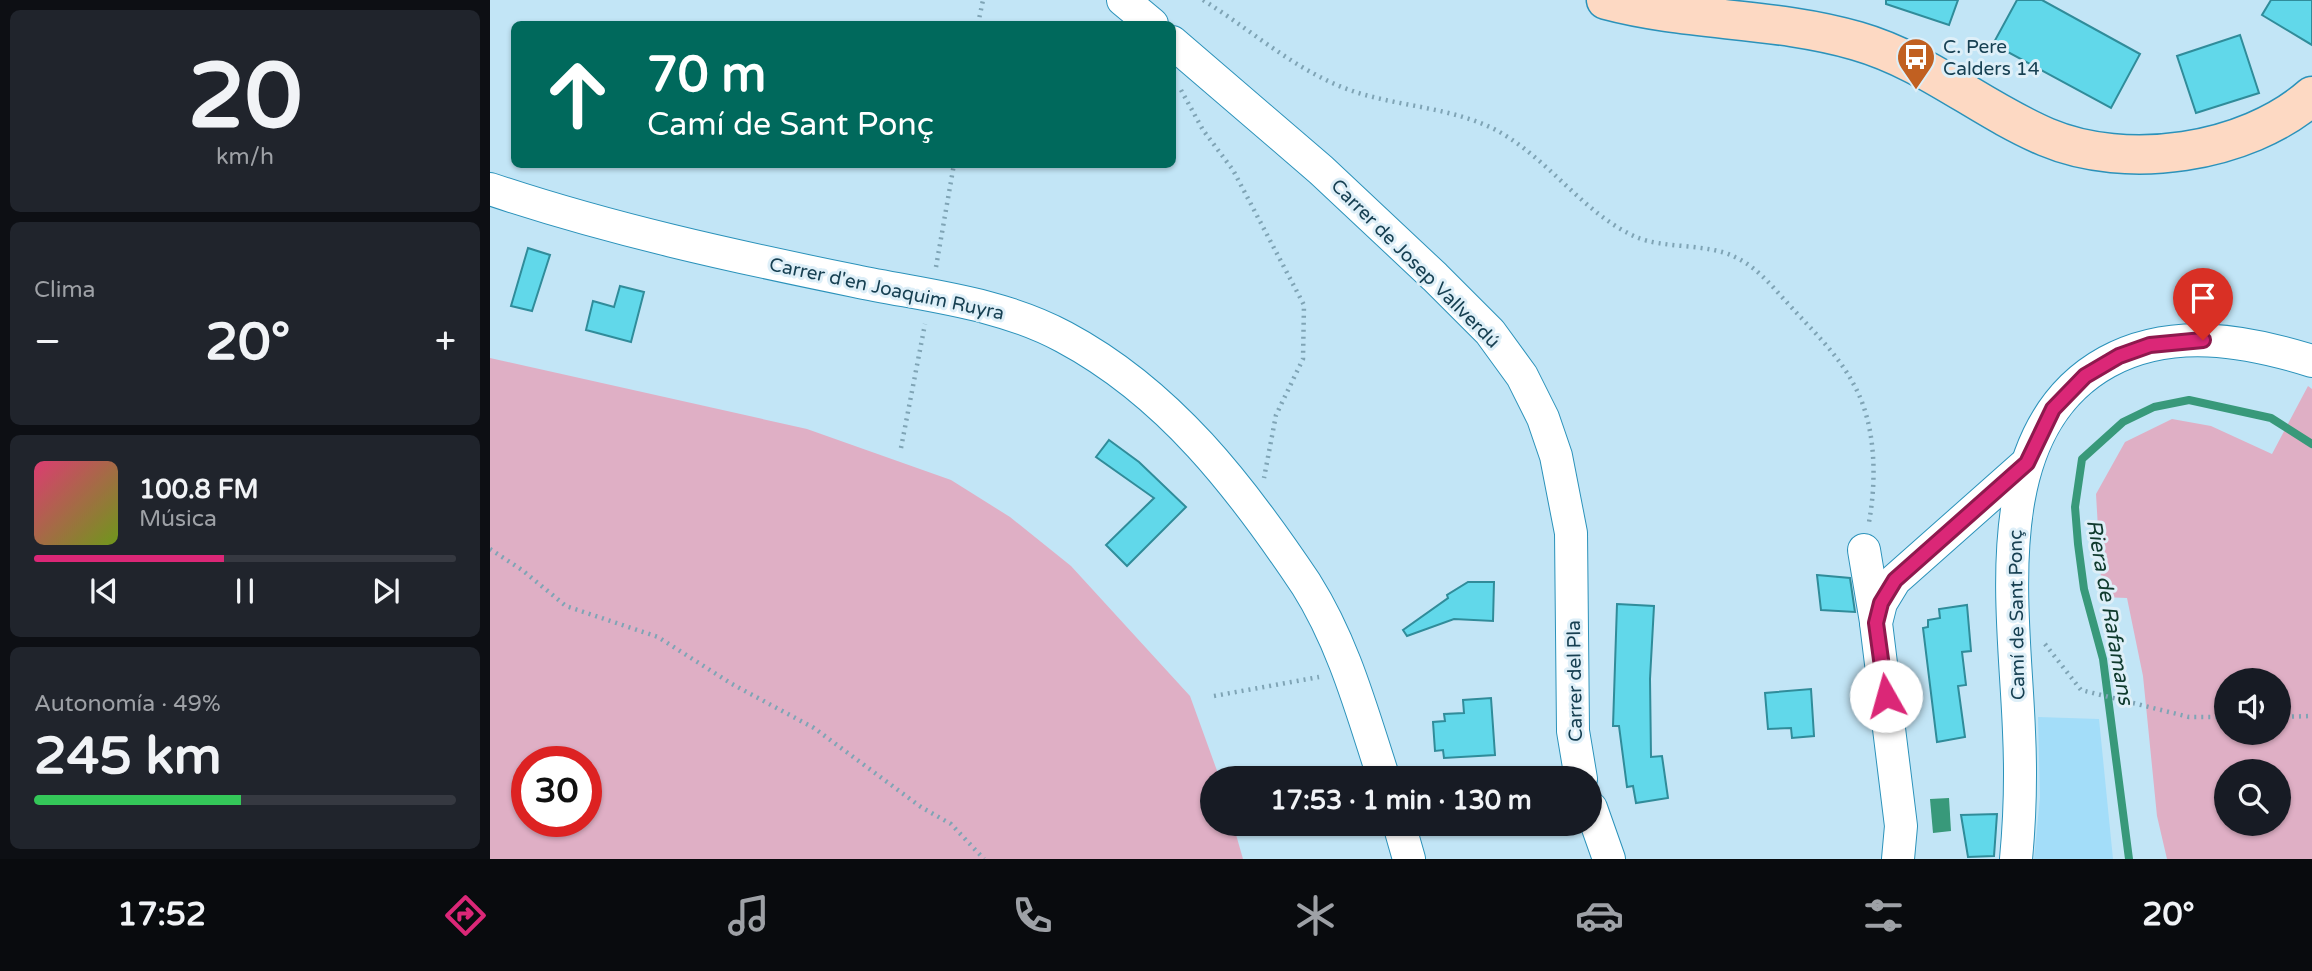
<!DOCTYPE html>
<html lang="es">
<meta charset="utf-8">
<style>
body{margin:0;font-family:"Varela Round",sans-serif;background:#20242c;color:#f1f3f6;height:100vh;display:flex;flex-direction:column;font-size:26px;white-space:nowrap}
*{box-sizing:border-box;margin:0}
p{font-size:23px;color:#9ea1a6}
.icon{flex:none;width:38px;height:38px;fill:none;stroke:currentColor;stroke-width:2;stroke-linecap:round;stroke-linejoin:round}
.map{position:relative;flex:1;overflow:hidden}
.sheet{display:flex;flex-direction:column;gap:10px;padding:10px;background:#0d0f14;width:490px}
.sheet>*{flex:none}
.hud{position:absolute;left:21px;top:21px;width:665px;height:147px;border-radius:10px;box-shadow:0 2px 5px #0004;background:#00695c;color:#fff;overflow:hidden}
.controls{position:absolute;left:1724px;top:668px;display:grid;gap:14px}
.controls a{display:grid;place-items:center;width:77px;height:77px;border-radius:50%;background:#171b24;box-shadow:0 2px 5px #0004;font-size:35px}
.speed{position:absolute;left:21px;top:746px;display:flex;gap:14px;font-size:35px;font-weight:700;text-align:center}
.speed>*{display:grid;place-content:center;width:91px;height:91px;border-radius:50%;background:#171b24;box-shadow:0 2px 5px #0004;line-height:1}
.speed .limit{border:10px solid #d22;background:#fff;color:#111}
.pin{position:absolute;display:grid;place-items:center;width:60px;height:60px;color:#fff;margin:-72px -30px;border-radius:50% 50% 50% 0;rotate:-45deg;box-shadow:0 0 7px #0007}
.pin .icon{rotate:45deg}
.me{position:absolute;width:77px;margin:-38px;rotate:353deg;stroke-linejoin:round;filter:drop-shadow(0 0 5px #0008)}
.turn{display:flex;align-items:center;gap:24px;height:147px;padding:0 21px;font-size:32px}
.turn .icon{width:91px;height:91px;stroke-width:2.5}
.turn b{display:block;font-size:49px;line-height:60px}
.big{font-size:52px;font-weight:700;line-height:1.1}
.sheet .tile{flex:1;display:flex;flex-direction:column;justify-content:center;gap:10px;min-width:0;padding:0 24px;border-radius:10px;background:#20242c}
.sheet .dial{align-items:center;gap:0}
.dial b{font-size:91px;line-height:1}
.song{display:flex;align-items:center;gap:21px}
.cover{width:84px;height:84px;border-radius:10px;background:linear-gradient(135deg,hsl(340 70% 55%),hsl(80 70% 35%))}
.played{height:7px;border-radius:4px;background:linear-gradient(90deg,#db2777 45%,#363941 45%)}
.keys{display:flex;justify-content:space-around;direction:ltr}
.heat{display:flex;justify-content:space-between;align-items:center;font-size:38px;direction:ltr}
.charge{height:10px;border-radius:5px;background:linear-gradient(90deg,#34c759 49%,#363941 0)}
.trip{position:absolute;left:710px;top:766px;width:402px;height:70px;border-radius:35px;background:#171b24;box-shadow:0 2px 5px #0004;font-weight:700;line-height:70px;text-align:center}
.tab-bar{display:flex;height:112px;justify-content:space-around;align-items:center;background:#090b0e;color:#9ea1a6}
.tab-bar .icon{width:49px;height:49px}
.tab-bar .current{color:#db2777}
.tab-bar b{font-size:32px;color:#f1f3f6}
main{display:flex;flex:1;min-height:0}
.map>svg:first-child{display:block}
.built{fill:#a3ddf9}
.green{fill:#dfafc5;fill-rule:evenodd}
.water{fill:#38997a}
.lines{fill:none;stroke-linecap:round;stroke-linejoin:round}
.stream{stroke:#38997a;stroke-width:8}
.building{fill:#61d8ea;stroke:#308c9a;stroke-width:2}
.street-casing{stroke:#2b92ba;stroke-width:34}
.secondary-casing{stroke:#2b92ba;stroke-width:41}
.path{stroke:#7fa4b5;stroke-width:4.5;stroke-dasharray:2 5;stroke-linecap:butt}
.street{stroke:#fff;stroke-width:32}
.secondary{stroke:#fdd9c3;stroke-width:38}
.route-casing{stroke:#8e194d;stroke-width:18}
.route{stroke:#db2777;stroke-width:12}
.labels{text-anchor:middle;stroke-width:6;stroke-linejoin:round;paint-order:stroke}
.poi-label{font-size:19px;fill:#174052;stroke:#deeff8;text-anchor:start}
.street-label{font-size:19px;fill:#174052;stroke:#deeff8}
.water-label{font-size:21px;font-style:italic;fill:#0f3a2d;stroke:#deeff8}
</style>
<main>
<section class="sheet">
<div class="tile dial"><b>20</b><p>km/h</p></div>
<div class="tile"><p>Clima</p>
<div class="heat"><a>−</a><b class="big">20°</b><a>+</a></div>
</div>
<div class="tile">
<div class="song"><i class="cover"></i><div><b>100.8 FM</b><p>Música</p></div></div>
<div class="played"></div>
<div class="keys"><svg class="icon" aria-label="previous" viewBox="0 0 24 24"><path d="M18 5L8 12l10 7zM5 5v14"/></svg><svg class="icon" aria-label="pause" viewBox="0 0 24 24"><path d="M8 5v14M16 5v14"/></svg><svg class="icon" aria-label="next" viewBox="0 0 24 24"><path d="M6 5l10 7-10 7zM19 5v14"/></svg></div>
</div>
<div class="tile"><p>Autonomía · 49%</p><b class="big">245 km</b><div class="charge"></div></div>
</section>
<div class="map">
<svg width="1822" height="859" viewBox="0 0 1822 859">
<rect width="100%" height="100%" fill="#c2e5f6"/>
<polygon class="built" points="1548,717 1609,719 1623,859 1544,859 1550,797"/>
<g class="green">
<path d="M0 358 317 429 461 480 520 517 581 566 700 696 730 779H723V824H743L753 859H0ZM37 761H96V821H37Z"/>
<path d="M1818 386 1822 389V859H1677L1667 816 1653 676 1637 598 1612 597 1606 494 1635 442 1682 419 1721 426 1782 454ZM1736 681H1788V733H1736ZM1736 772H1788V824H1736Z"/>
</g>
<polygon class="water" points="1459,798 1461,831 1443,833 1440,799"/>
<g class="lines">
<polyline class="stream" points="1639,859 1613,659 1594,589 1588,544 1585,507 1592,459 1633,422 1664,407 1699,400 1781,418 1822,444"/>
</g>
<g class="building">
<polygon points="1396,0 1468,0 1459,25 1396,4"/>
<polygon points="1527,0 1552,0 1650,54 1621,108 1503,44"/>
<polygon points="1781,0 1822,0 1822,45 1772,15"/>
<polygon points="1750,35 1769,93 1706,113 1687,56"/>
<polygon points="38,248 60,255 42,311 21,306"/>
<polygon points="130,286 154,292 141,342 96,330 103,301 124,307"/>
<polygon points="619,440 649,462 696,507 637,566 616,545 664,498 606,457"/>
<polygon points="1327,575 1360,578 1365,612 1331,610"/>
<polygon points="978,582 1004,582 1003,621 964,619 917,636 913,630 958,598 957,595"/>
<polygon points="1127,604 1164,606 1160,679 1161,757 1172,756 1178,798 1146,803 1143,786 1137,787 1129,726 1123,726"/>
<polygon points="1477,605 1481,651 1472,652 1476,685 1468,686 1475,737 1447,742 1433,628 1438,627 1438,620 1450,618 1449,609"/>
<polygon points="1321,689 1324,736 1302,738 1301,728 1278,729 1275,693"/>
<polygon points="1001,698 1005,755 954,758 953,750 945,751 943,722 955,721 954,714 974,713 973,700"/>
<polygon points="1507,814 1504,856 1478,857 1471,815"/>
</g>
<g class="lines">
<defs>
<g id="street">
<polyline points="633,0 662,24"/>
<polyline points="682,42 831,170 945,277 1000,332 1032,376 1053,418 1066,456 1081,533 1083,731 1091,779"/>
<path d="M0 189C119 229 242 256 365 281 436 296 509 302 574 337 679 393 751 487 816 584 854 644 872 712 894 779"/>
<polyline points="1374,550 1386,622"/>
<polyline points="1101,808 1119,859"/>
<polyline points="909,824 919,859"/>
<polyline points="1408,859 1411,826 1386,623 1391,603 1405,580 1537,463"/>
<path d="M1526 859C1530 817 1531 774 1529 732 1525 614 1492 431 1617 362 1681 327 1755 340 1822 361"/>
</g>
<path id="secondary" d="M1116 0C1198 22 1285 17 1367 41 1437 61 1490 109 1556 137 1636 171 1756 154 1822 96"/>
</defs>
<use href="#street" class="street-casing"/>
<use href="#secondary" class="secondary-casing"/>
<g class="path">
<path d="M713 0C758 28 798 64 847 85 897 107 953 104 1004 129 1058 157 1092 213 1146 237 1173 249 1218 243 1245 257 1269 268 1285 290 1303 309 1324 332 1348 355 1363 383 1386 423 1387 478 1379 522"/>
<polyline points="488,24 493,0"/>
<polyline points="691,90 713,130 743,170 814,305 813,359 786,415 774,478"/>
<polyline points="446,267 464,164"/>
<polyline points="411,448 435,324"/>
<polyline points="0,549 32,570 76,606 168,637 242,684 324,728 431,807 461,824 494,859"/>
<polyline points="1555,644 1591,690 1699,717 1736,717"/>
<polyline points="724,696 829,677"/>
<polyline points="1788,717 1822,716"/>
</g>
<use href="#street" class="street"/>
<use href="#secondary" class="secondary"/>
</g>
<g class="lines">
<defs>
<polyline id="route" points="1396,696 1386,623 1391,603 1405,580 1537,463 1563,409 1595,376 1629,356 1660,345 1713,340"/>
</defs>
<use href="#route" class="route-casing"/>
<use href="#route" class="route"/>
</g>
<defs>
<symbol id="bus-pin" viewBox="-11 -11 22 30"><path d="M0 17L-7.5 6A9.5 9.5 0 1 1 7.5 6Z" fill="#c16021" stroke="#deeff8"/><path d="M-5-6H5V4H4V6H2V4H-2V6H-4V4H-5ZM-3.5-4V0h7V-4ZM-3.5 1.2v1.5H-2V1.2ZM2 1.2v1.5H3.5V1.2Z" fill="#fff"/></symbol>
</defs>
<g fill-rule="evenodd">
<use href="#bus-pin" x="1404" y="35" width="44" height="60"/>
</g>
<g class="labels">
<g class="poi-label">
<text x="1453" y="53">C. Pere<tspan x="1453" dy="22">Calders 14</tspan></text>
</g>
<g class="street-label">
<text transform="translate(926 263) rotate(45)" y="7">Carrer de Josep Vallverdú</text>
<text transform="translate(397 288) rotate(12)" y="7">Carrer d'en Joaquim Ruyra</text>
<text transform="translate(1526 615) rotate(-91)" y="7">Camí de Sant Ponç</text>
<text transform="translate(1084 681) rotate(-91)" y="7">Carrer del Pla</text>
</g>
<g class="water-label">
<text transform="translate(1620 612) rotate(80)" y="7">Riera de Rafamans</text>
</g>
</g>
</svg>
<div class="controls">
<a><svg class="icon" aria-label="sound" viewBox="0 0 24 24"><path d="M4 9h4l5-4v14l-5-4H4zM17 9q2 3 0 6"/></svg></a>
<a><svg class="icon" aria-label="search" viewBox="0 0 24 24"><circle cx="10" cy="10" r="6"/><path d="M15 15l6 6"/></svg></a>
</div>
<div class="speed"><div class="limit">30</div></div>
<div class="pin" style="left:1713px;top:340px;background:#d93025"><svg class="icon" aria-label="arrive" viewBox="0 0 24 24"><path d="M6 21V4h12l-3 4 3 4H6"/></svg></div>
<svg class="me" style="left:1396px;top:696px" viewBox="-20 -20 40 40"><circle r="19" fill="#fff"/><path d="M0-13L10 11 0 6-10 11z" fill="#db2777"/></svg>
<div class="trip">17:53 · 1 min · 130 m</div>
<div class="hud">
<div class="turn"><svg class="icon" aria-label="ahead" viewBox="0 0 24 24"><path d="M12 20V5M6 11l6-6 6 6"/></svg><div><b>70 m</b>Camí de Sant Ponç</div></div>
</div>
</div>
</main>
<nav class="tab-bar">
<b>17:52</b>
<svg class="icon current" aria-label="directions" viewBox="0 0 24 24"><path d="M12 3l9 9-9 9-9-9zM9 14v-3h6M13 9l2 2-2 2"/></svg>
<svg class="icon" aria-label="music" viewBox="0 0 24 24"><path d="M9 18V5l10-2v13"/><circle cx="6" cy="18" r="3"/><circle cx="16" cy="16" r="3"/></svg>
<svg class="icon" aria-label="phone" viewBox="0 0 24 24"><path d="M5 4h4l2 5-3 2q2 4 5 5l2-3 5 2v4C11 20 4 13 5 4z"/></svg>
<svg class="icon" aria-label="climate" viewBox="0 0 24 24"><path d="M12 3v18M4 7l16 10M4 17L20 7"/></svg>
<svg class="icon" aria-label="car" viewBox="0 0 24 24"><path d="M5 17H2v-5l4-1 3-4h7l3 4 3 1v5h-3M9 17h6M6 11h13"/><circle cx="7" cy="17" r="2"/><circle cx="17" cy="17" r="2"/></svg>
<svg class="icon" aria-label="filters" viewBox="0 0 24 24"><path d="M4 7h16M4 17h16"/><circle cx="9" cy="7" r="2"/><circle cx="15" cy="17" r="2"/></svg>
<b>20°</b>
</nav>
